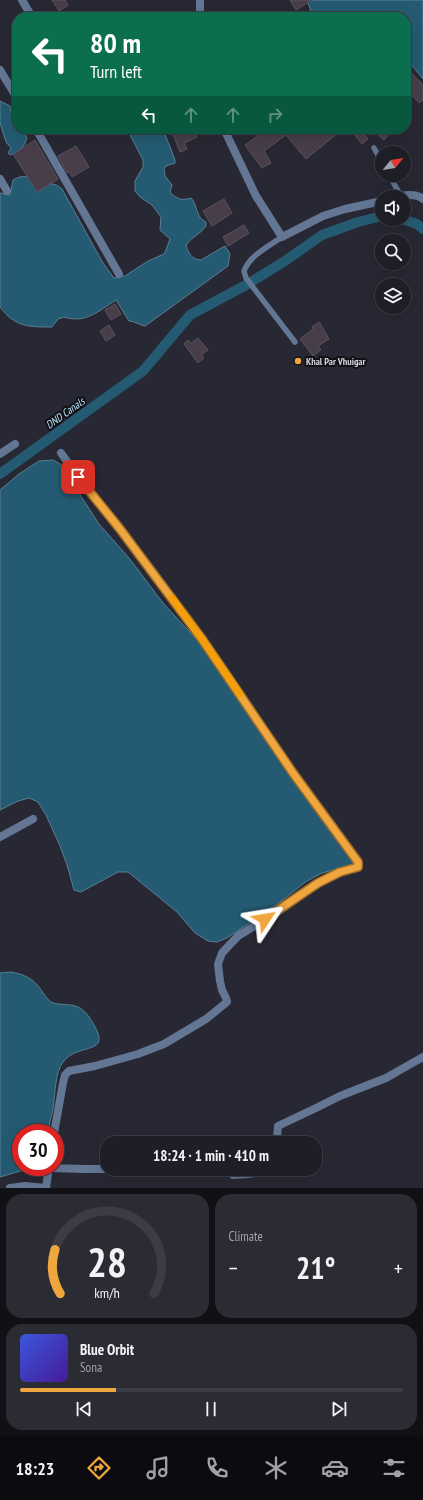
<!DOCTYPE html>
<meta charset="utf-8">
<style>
body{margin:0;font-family:"PT Sans Narrow",sans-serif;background:#2b2b33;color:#f1f3f6;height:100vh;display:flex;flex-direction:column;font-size:15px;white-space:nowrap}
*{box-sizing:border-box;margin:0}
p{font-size:13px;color:#a1a2a7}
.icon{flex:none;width:22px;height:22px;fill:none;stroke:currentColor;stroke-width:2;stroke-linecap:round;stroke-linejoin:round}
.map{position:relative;height:1188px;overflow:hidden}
.details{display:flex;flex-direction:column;gap:6px;padding:6px;background:#101015;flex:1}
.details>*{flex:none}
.guide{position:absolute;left:12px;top:12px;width:399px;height:122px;border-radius:16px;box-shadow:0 4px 16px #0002,0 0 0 1px #3c3c44;background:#0b6e4f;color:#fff;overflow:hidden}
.needle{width:26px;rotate:60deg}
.buttons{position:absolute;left:375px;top:146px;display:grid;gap:8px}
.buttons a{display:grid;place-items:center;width:36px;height:36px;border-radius:50%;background:#1e1e27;box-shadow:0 4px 16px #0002,0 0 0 1px #3c3c44;font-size:20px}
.speed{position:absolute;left:12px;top:1124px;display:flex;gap:8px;font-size:20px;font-weight:700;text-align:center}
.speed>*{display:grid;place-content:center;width:52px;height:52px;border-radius:50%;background:#1e1e27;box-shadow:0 4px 16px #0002,0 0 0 1px #3c3c44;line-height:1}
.speed .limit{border:6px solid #d22;background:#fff;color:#111}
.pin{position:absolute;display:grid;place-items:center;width:34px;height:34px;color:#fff;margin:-17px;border-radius:8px;box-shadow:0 2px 6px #0006}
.me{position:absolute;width:44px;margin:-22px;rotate:57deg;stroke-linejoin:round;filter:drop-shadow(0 0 3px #0008)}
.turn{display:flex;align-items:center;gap:14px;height:84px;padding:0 12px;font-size:18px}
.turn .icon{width:52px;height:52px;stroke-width:2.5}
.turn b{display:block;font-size:28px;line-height:34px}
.lanes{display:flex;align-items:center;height:38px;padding:0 12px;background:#0003;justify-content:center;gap:20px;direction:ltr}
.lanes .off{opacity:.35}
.big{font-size:30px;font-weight:600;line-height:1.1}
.details .widget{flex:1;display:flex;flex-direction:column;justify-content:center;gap:6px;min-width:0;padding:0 14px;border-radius:16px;background:#2b2b33}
.details .dial{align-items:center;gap:0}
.dial svg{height:104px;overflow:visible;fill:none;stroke:#3c3c44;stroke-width:7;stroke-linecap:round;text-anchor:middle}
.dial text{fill:#f1f3f6;stroke:none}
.song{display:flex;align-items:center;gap:12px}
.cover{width:48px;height:48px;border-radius:6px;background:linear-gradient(135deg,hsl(230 70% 55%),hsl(260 70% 35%))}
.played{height:4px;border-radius:2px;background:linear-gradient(90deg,#f0a63f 25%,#3c3c44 25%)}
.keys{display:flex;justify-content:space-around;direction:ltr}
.heat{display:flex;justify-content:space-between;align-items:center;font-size:22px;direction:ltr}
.details .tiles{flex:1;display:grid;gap:6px;grid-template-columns:1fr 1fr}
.widget:last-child{grid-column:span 2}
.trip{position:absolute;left:100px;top:1136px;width:222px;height:40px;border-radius:16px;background:#1e1e27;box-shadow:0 4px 16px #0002,0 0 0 1px #3c3c44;font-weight:600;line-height:40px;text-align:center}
.menu{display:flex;height:64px;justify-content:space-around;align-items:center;background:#0c0c10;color:#a1a2a7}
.menu .icon{width:28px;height:28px}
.menu .selected{color:#f0a63f}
.menu b{font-size:18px;color:#f1f3f6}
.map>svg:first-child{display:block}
.water{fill:#245b72;stroke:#587f92}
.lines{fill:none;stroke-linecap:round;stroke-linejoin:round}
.canal{stroke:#245b72;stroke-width:10}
.building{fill:#473e4a;stroke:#5b525f}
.lane{stroke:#637794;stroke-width:5.5}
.street{stroke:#637794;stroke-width:8}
.route-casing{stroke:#9c6c29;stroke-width:10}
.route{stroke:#f0a63f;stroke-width:7}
.slow{stroke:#f59e0b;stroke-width:7}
.poi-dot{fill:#f0a63f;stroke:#111117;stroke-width:1.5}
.labels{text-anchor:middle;stroke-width:4;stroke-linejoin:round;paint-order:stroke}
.poi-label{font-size:10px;font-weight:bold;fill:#d3d3dc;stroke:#111117;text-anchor:start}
.water-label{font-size:11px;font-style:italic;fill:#b8e7fd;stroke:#111117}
</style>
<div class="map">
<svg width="423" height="1188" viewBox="0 0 423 1188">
<rect width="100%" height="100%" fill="#282834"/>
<g class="water">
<polygon points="307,0 423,0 423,79 406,58 406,17 313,17"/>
<path d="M0 101 10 106C10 115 17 120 17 129H23L27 138C24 148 19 151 10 155L8 153 11 148 6 142 0 123Z"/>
<path d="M127 129H163L175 160V163L166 166 164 169 165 176 172 185 170 192C176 199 183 201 191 198 198 205 195 217 206 222V226C201 234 191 237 186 245 188 253 192 260 201 260L225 246 230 254 228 266 145 326C139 325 135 321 129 321L116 300C99 311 85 324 64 317L58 319 52 327C28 327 15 327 0 307V193L10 195 13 180C27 172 31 180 44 183 53 185 54 182 62 189L103 263 114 278 125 276 148 261 164 254 166 250 170 239 160 230 161 217 152 205 140 197 135 191V181L143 167V160Z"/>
<polygon points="53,460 60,464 99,524 129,558 163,603 208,652 294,780 355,860 355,864 322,873 307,881 276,905 227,938 217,942 208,941 195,933 177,912 128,872 118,872 81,892 74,890 67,865 60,846 46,815 38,802 29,798 18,801 0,810 0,490 19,474 39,461"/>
<path d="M11 972C24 974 34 979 41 990 44 994 47 999 51 1002 60 1006 69 1003 78 1007 85 1010 90 1018 94 1025 112 1056 78 1042 63 1062 55 1072 55 1096 53 1109 51 1117 49 1125 48 1133H21V1167H34L0 1177V973Z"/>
</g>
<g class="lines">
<g class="canal">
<polyline points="402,219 417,224 423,229"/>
<polyline points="0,474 143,371 190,315 246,285 285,261 322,235 358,222 382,216"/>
</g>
</g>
<g class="building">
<polygon points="52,0 65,0 68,5 59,11"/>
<polygon points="290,0 312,0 296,10"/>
<polygon points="406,67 423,85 423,100 419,103 406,89"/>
<polygon points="171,129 193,129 197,137 184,143 187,149 180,152"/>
<polygon points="267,129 343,129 306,159 286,135 264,151 271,163 262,168 245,145"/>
<polygon points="350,129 360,129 368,139 362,144"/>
<polygon points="382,129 386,129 390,133 384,140 377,134"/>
<polygon points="35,140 58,179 37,192 13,154"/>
<polygon points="76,146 89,167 72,177 69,172 67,173 58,156"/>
<polygon points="224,199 232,213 212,226 203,211"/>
<polygon points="244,225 249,233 228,246 223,237"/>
<polygon points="115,304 121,314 111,320 105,310"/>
<polygon points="319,322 329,339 318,346 321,350 313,356 300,339 313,329 312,327"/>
<polygon points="109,325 115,335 106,341 100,331"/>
<polygon points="198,338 208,350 201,355 204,358 198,363 184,344 188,340 191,343"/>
</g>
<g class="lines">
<g class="lane">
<polyline points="374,148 382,162"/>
<polyline points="389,175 401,196"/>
<path d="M282 237C269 246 249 256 244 271L246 278 295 342"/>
</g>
<g class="street">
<polyline points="22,0 32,17"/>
<polyline points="200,0 200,17"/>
<polyline points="0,70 17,98"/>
<polyline points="36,129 119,274"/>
<polyline points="224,129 256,196 282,237 323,216 345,209 382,201"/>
<polyline points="0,179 7,191"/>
<path d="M396 197C404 195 416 193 423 199"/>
<polyline points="0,454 15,444"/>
<polyline points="0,837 33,819"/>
<polyline points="54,1133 63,1083 65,1075 69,1071 95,1066 138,1054 164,1044 206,1019 227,1002 226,998 222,990 220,981 218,964 222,953 238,936 279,911 318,883 340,872 356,868 359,865 358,861 347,846 293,773 202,639 120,529 87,489 61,453"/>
<polyline points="281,1143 277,1137 278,1126 316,1108 340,1096 386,1078 423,1057"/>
<polyline points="49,1168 84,1169 174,1169"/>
<polyline points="229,1169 233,1175 248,1174 281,1169"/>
<polyline points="10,1188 25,1186 46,1188"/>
<polyline points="46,1188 49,1167"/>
</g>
</g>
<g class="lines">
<defs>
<polyline id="route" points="78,477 120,529 202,639 293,773 358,862 358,867 340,872 318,883 265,919"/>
</defs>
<use href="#route" class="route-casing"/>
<use href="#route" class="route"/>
<polyline class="slow" points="172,598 202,639 240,694"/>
</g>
<circle class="poi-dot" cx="298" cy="361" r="4"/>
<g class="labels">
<g class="poi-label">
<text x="306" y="365">Khal Par Vhuigar</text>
</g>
<g class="water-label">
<text transform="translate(65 413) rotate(-36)" y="4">DND Canals</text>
</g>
</g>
</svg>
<div class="buttons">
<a><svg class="needle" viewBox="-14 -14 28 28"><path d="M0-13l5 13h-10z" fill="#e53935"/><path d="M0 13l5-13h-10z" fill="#a1a2a7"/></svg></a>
<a><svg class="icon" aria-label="sound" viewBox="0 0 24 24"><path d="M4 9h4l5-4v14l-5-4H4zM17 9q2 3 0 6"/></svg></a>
<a><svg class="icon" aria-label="search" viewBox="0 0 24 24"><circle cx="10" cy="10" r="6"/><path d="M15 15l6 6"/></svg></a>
<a><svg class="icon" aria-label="layers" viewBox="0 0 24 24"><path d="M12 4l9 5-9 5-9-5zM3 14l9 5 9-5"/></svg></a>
</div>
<div class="speed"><div class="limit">30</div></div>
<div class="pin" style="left:78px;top:477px;background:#d93025"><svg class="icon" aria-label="arrive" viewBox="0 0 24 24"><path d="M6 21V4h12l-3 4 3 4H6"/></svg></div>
<svg class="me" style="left:265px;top:919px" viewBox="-20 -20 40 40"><path d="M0-17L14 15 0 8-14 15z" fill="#f0a63f" stroke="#fff" stroke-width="4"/></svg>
<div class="trip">18:24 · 1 min · 410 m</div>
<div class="guide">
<div class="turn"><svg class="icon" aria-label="left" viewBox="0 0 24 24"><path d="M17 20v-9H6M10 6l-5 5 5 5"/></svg><div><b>80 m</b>Turn left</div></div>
<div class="lanes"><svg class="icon" aria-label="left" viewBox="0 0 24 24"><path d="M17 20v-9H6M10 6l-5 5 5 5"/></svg><svg class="icon off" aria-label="ahead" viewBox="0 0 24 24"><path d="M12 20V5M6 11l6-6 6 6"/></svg><svg class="icon off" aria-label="ahead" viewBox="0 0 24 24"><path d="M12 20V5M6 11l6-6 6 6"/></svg><svg class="icon off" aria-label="right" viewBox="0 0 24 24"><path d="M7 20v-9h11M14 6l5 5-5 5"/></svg></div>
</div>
</div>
<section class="details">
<div class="tiles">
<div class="widget dial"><svg viewBox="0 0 100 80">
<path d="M14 69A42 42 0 1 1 86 69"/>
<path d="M14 69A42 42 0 0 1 10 35" stroke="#f0a63f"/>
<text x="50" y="56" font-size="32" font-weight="700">28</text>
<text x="50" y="72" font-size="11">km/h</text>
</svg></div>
<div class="widget"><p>Climate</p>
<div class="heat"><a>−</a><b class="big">21°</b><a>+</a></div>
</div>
<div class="widget">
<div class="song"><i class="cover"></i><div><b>Blue Orbit</b><p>Sona</p></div></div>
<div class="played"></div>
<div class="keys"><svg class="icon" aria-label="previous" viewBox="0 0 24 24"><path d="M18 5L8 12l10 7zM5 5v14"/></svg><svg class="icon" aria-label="pause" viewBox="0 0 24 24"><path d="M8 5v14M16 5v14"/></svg><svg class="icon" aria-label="next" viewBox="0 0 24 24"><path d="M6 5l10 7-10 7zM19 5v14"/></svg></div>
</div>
</div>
</section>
<nav class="menu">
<b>18:23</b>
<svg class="icon selected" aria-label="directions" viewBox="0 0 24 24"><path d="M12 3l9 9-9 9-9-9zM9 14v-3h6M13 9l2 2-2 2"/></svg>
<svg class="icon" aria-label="music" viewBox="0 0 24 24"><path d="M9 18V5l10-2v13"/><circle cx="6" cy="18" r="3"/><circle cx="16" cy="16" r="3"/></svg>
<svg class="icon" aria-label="phone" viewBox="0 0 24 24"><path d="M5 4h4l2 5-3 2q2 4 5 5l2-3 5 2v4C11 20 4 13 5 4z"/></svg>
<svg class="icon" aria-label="climate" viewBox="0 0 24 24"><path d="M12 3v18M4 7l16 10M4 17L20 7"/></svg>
<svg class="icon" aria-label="car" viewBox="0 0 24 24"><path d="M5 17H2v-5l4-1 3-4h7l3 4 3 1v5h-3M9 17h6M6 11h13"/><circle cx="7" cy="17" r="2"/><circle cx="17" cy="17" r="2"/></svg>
<svg class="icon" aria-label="filters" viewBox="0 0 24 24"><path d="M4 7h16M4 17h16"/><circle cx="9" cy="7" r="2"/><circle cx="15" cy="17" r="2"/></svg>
</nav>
